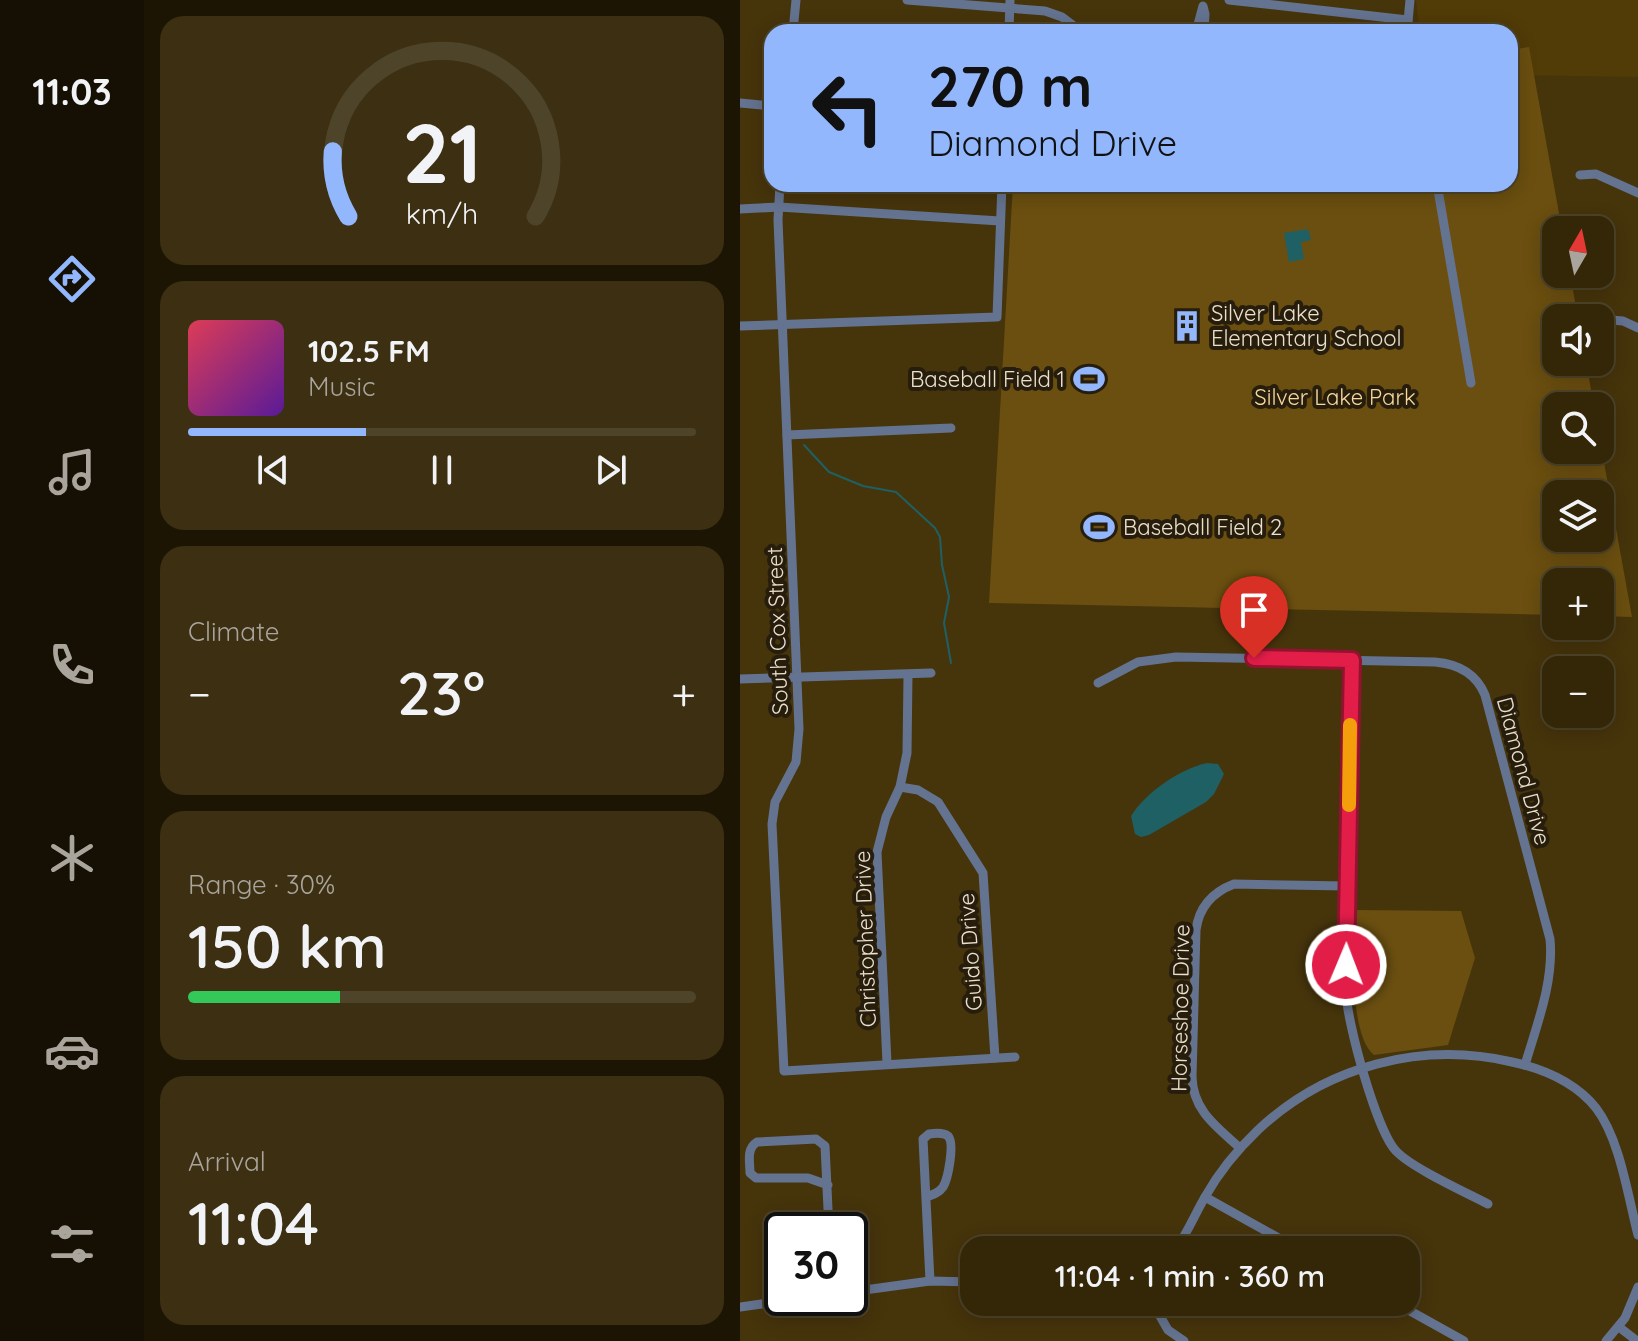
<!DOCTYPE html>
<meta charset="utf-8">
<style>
body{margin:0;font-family:Quicksand,sans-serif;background:#3c2f12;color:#f1f3f6;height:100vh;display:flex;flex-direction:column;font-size:30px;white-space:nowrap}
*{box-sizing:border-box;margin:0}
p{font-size:26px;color:#a9a59c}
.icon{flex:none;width:44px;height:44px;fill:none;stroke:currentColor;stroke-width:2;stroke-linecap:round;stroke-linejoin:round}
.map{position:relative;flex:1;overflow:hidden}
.side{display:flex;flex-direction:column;gap:16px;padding:16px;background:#1d1504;width:596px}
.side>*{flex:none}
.hud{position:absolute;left:24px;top:24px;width:754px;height:168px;border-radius:24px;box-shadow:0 4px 20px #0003,0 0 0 2px #4e4429;background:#92b7fd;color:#111;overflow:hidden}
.needle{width:52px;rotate:9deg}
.buttons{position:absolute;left:802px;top:216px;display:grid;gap:16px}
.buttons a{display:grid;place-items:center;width:72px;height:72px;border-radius:16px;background:#342708;box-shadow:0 4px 20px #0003,0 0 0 2px #4e4429;font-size:40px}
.speed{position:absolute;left:24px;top:1212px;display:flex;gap:16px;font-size:40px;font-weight:700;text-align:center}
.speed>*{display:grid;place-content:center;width:104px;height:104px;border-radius:50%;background:#342708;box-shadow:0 4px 20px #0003,0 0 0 2px #4e4429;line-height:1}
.speed .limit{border:4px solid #111;border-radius:12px;background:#fff;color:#111}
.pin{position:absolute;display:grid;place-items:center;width:68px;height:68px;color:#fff;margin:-82px -34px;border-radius:50% 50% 50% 0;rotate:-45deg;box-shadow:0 0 8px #0007}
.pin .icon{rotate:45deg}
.me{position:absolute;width:88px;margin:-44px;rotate:1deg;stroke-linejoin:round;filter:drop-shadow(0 0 6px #0008)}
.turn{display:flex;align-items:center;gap:28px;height:168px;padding:0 32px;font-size:36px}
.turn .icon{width:104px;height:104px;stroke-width:2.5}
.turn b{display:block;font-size:56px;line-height:68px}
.big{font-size:60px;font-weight:600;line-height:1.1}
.side .card{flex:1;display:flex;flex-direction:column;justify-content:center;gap:12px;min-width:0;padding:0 28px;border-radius:24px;background:#3c2f12}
.side .dial{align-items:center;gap:0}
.dial svg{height:208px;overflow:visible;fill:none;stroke:#4e4429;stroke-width:7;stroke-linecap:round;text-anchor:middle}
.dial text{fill:#f1f3f6;stroke:none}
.song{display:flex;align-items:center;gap:24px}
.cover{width:96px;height:96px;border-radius:12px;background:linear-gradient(135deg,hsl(350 70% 55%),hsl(270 70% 35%))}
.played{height:8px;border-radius:4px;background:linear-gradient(90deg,#92b7fd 35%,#4e4429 35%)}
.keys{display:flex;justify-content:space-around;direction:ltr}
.heat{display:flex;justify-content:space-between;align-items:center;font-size:44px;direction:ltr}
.charge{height:12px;border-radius:6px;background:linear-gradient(90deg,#34c759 30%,#4e4429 0)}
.trip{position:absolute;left:220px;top:1236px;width:460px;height:80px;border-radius:24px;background:#342708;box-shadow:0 4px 20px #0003,0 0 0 2px #4e4429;font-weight:600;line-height:80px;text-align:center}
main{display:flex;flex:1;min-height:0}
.tab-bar{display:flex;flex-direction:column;width:144px;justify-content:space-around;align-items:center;background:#151003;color:#a9a59c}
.tab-bar .icon{width:56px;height:56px}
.tab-bar .on{color:#92b7fd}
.tab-bar b{font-size:36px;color:#f1f3f6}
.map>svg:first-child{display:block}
.built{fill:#513b07}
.green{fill:#6b4f10;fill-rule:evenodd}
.water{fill:#1f6065}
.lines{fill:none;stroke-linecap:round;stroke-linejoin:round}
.stream{stroke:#1f6065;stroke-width:2}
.minor{stroke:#647390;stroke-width:9}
.route-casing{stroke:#92132f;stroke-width:20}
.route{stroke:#e11d48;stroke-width:14}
.slow{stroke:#f59e0b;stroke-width:14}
.labels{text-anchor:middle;stroke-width:8;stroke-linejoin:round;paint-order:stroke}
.poi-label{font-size:22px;fill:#ece0cb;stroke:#261d0d;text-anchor:start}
.park-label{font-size:22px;fill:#f7d89d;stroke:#261d0d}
.street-label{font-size:22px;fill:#ece0cb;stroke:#261d0d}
</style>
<main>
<nav class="tab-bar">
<b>11:03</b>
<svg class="icon on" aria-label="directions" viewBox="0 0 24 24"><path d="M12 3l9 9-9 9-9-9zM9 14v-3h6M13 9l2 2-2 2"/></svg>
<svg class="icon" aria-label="music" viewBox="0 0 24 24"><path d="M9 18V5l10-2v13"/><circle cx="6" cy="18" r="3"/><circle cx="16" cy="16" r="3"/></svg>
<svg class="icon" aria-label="phone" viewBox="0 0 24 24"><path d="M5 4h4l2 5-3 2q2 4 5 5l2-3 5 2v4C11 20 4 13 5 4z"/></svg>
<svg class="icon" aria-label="climate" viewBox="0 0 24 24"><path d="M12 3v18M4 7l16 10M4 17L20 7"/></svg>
<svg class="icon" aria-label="car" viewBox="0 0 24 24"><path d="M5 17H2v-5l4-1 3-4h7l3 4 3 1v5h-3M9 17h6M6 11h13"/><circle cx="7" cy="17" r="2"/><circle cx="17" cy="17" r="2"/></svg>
<svg class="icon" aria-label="filters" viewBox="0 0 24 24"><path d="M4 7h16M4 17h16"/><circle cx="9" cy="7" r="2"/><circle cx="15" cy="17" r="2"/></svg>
</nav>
<section class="side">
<div class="card dial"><svg viewBox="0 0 100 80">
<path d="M14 69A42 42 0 1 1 86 69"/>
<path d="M14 69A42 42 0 0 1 8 44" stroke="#92b7fd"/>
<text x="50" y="56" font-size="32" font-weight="700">21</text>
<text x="50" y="72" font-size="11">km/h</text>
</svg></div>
<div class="card">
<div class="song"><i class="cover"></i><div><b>102.5 FM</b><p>Music</p></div></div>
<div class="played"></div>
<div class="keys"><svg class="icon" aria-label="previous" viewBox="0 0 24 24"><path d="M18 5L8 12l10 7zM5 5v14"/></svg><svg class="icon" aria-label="pause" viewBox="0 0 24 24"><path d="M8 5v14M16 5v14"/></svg><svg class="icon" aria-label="next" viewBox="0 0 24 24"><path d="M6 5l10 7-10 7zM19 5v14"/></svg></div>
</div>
<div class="card"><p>Climate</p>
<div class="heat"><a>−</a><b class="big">23°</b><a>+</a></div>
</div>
<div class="card"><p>Range · 30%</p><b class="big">150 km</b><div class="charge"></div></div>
<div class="card"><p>Arrival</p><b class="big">11:04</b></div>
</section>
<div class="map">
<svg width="898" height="1341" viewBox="0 0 898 1341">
<rect width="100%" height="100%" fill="#46340b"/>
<polygon class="built" points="676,0 898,0 898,77 770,75 770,32 680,32"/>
<g class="green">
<path d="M789 47 822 230H816V274H830L838 318H816V362H846L854 406H816V450H860V440L892 617 860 616V582H816V615L249 603 273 184H770V50ZM816 494H860V538H816Z"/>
<path d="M615 910 721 911 735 958 708 1045 634 1055C608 1034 614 943 615 910Z"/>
</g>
<g class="water">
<polygon points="568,229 571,240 561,242 564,259 549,262 544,233"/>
<path d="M467 763 478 764 484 774 474 794 466 802 409 835 401 837 395 834 391 816C406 792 440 769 467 763Z"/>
</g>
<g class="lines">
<polyline class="stream" points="64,445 89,472 123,486 156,492 195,528 200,537 202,565 209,597 204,623 211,663"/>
<g class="minor">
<polyline points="167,0 305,11 322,17 342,32"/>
<polyline points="489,0 668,20"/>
<polyline points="53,32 56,0"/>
<polyline points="269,32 270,0"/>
<polyline points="456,32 463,6 465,14 464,32"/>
<polyline points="667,32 670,0"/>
<polyline points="0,103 32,106"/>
<polyline points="840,175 856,174 898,193"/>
<polyline points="40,184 38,220 59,729 56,762 35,802 32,824 44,1071 275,1057"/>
<polyline points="697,184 731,383"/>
<polyline points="0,209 39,207 260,221"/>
<polyline points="860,319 883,321 898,328"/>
<polyline points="0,326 257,317 262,184"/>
<polyline points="47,435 211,428"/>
<path d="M612 660 606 991C606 1020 637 1132 656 1151 672 1168 725 1192 748 1204"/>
<polyline points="0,679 191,673"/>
<path d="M358 683 398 662 436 657 695 662C718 664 736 673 745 695L810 939C814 982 797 1024 785 1065"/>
<polyline points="160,787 178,790 198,802 243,873 255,1058"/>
<polyline points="147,1063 137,852 146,817 160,787 167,753 168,675"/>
<path d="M500 1148C477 1127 453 1111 452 1077L456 930C459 907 473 892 494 884L607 886"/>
<path d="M88 1185 68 1178H16L10 1173C10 1162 6 1149 17 1142L76 1139 85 1146 89 1230"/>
<path d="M186 1197C192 1195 199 1193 203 1187 208 1179 215 1143 208 1136 203 1132 195 1133 189 1134L183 1139 190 1281"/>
<polyline points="465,1197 560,1250"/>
<path d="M435 1250C447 1234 455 1214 465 1197 479 1172 497 1150 518 1130 586 1066 681 1041 772 1062 804 1069 835 1082 856 1108 880 1139 888 1197 898 1235"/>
<polyline points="110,1292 190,1281 234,1282"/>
<polyline points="412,1302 428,1330 444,1341"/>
<polyline points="654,1302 724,1341"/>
<polyline points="0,1307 64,1298"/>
<polyline points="879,1327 897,1341"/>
<polyline points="866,1341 885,1318 898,1287"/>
</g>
</g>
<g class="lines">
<defs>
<polyline id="route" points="514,658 612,660 606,965"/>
</defs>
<use href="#route" class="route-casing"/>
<use href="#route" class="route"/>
<polyline class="slow" points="609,805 610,725"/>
</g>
<defs>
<symbol id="building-bare" viewBox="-9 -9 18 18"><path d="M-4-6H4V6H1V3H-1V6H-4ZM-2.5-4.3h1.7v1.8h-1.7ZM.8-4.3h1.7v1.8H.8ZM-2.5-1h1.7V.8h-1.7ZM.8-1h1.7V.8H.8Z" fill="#92b7fd" stroke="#261d0d" stroke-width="2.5" paint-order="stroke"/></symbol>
<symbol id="stadium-bare" viewBox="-9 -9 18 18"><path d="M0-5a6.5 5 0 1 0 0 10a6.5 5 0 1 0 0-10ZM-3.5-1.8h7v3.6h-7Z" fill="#92b7fd" stroke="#261d0d" stroke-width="2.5" paint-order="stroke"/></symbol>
</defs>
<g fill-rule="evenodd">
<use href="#building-bare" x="425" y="304" width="44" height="44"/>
<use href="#stadium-bare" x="327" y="357" width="44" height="44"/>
<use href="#stadium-bare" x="337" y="505" width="44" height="44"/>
</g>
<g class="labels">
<g class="poi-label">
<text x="471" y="321">Silver Lake<tspan x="471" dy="25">Elementary School</tspan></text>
<text x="325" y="387" text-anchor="end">Baseball Field 1</text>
<text x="383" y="535">Baseball Field 2</text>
</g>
<g class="park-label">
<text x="595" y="405">Silver Lake Park</text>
</g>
<g class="street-label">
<text transform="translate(37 631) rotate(-92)" y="8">South Cox Street</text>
<text transform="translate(784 771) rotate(75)" y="8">Diamond Drive</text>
<text transform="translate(125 939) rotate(-92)" y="8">Christopher Drive</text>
<text transform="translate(230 952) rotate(-94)" y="8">Guido Drive</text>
<text transform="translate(440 1008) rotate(-89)" y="8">Horseshoe Drive</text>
</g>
</g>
</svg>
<div class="buttons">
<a><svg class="needle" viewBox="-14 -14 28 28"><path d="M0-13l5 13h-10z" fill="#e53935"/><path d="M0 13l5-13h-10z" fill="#a9a59c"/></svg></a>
<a><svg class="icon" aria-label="sound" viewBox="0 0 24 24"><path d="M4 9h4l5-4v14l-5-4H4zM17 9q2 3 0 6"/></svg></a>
<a><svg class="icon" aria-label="search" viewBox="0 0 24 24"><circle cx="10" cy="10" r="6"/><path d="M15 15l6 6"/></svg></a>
<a><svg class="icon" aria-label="layers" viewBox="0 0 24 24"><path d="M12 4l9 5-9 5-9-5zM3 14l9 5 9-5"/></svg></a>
<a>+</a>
<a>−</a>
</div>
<div class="speed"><div class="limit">30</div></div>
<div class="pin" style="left:514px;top:658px;background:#d93025"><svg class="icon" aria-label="arrive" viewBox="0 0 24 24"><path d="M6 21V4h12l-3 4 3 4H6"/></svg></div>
<svg class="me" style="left:606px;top:965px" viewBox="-20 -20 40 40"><circle r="17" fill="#e11d48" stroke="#fff" stroke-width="3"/><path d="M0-11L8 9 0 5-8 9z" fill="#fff"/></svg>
<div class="trip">11:04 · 1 min · 360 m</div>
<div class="hud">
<div class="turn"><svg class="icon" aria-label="left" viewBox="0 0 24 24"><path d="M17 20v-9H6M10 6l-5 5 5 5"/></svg><div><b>270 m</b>Diamond Drive</div></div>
</div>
</div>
</main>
